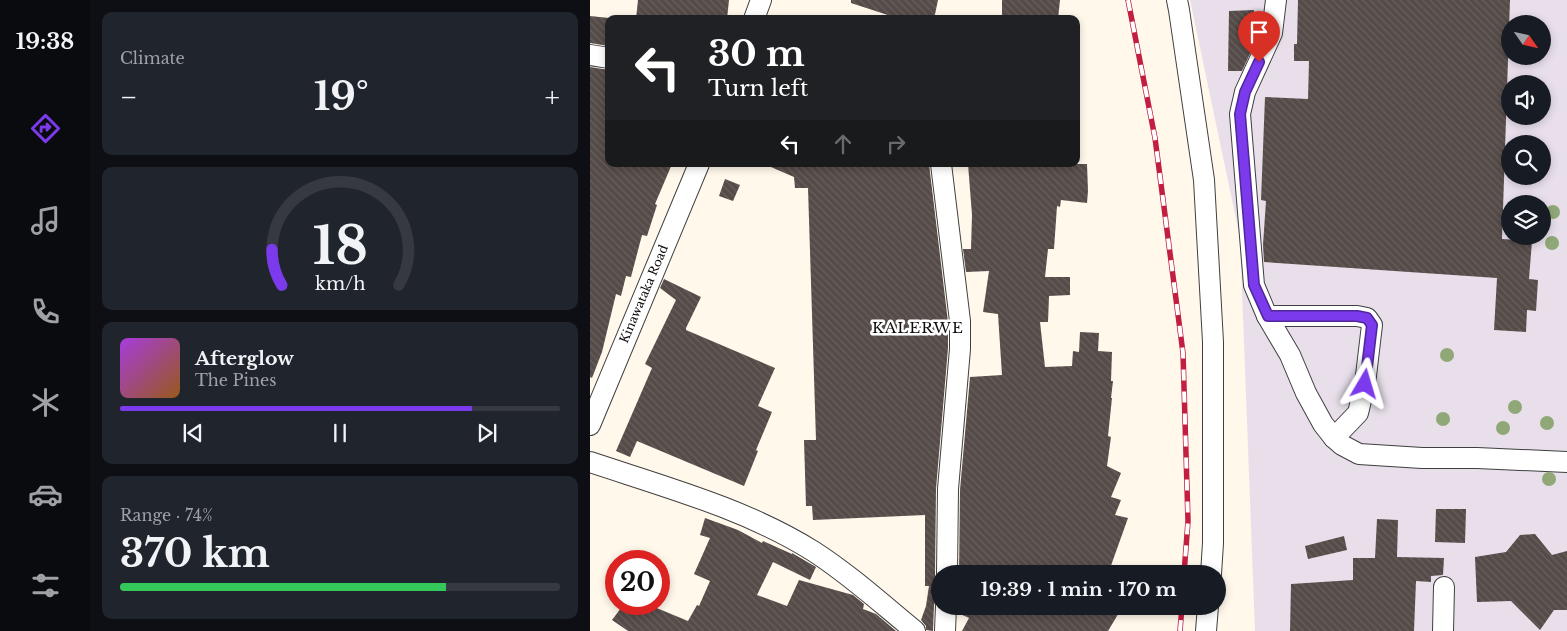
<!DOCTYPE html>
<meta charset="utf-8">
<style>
body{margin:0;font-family:"Libre Baskerville",serif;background:#20242c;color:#f1f3f6;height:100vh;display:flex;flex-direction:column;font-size:19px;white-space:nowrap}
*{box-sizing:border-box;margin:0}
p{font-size:16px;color:#9ea1a6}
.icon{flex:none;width:28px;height:28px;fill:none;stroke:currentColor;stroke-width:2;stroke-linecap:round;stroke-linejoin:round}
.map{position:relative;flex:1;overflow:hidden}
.side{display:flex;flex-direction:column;gap:12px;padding:12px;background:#0d0f14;width:500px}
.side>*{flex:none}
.guide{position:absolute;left:15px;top:15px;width:475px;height:152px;border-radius:10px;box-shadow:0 2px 8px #0003;background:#202124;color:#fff;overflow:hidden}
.needle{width:32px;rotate:124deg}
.controls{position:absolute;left:911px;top:15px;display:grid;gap:10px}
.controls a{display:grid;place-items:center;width:50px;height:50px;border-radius:50%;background:#171b24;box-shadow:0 2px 8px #0003;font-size:25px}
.speed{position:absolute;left:15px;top:550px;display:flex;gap:10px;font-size:25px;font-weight:700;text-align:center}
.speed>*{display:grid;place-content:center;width:65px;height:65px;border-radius:50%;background:#171b24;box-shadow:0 2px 8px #0003;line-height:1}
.speed .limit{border:8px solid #d22;background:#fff;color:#111}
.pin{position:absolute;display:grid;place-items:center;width:42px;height:42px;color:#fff;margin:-51px -21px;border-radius:50% 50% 50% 0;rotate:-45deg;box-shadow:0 0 5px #0007}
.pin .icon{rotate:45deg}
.me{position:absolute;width:55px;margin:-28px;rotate:7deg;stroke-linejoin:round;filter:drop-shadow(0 0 4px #0008)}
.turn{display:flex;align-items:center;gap:18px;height:105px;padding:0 20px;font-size:22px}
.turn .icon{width:65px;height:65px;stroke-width:2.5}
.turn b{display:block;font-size:35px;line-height:42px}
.lanes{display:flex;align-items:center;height:48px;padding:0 20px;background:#0003;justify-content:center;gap:25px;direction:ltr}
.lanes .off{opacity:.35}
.big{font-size:38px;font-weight:700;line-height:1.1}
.side .tile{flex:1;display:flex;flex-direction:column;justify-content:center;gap:8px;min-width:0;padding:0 18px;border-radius:10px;background:#20242c}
.side .dial{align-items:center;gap:0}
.dial svg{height:130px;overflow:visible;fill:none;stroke:#363941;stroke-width:7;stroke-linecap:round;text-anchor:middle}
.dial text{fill:#f1f3f6;stroke:none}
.song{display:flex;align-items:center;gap:15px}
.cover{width:60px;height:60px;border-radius:8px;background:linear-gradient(135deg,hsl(280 70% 55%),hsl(30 70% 35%))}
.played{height:5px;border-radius:2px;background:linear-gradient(90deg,#7c3aed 80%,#363941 80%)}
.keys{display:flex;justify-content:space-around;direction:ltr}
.heat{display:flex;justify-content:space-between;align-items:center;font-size:28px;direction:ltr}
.charge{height:8px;border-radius:4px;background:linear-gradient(90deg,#34c759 74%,#363941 0)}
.trip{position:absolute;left:341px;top:565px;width:295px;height:50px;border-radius:25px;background:#171b24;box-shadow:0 2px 8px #0003;font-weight:700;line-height:50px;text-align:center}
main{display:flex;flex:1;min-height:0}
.tabs{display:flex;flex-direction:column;width:90px;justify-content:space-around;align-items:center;background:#090b0e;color:#9ea1a6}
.tabs .icon{width:35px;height:35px}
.tabs .current{color:#7c3aed}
.tabs b{font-size:22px;color:#f1f3f6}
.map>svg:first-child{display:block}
.industrial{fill:#e8dfeb;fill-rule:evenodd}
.building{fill:url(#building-back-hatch)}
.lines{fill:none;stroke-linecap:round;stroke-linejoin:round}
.minor-casing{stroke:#3f3f3f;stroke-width:22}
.minor{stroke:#fff;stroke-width:20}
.rail-casing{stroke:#c11e41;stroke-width:5.5}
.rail{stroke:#fff;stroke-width:4;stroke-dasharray:11;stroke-linecap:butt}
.tree{fill:#90a878}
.route-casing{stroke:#51269a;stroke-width:12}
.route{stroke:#7c3aed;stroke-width:9}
.labels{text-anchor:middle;stroke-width:5;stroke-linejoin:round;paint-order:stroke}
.street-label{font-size:12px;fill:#0c0c0c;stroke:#fff}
.quarter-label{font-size:15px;letter-spacing:1px;fill:#0c0c0c;stroke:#fff}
</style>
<main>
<nav class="tabs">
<b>19:38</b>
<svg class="icon current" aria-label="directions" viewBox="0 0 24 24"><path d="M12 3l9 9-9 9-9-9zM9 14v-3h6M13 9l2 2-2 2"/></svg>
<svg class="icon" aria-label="music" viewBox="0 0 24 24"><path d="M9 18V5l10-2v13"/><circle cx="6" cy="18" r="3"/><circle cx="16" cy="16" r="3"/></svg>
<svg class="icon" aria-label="phone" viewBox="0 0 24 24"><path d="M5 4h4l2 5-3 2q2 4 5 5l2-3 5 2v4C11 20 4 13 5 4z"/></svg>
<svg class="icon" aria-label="climate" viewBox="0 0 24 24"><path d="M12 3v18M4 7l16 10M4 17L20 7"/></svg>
<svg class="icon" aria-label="car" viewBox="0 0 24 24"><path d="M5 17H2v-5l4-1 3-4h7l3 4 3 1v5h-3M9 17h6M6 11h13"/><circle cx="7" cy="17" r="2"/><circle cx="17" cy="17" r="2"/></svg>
<svg class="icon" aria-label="filters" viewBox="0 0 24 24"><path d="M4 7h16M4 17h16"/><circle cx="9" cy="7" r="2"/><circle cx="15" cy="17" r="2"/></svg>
</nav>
<section class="side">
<div class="tile"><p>Climate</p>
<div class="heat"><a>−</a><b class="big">19°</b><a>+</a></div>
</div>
<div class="tile dial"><svg viewBox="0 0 100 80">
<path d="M14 69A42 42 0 1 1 86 69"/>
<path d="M14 69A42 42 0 0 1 8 47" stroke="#7c3aed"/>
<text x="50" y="56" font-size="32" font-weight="700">18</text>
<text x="50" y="72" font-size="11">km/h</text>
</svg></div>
<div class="tile">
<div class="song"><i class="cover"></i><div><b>Afterglow</b><p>The Pines</p></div></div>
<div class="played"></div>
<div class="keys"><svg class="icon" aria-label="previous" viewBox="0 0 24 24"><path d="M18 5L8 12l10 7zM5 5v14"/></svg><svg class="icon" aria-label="pause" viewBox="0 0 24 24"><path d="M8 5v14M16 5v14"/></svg><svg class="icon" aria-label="next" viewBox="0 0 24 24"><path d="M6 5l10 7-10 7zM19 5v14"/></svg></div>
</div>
<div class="tile"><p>Range · 74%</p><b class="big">370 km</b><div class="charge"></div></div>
</section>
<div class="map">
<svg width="977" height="631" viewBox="0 0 977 631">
<defs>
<pattern id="building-back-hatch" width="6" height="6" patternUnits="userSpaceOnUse" patternTransform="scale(1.25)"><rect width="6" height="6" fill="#554b48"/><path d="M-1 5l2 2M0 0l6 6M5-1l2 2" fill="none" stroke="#68605e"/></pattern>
</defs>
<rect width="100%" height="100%" fill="#fff8eb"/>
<path class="industrial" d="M600 0H977V631H665L650 238ZM920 24H952V56H920ZM920 84H952V116H920ZM920 144H952V176H920ZM920 204H952V236H920Z"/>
<g class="building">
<polygon points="48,0 139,0 137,19 46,19"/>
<polygon points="261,0 348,0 344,19 310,19 261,3"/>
<polygon points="412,0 470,0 468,19 412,19"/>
<polygon points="708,0 920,0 912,239 942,241 939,279 948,280 946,311 937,310 936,332 904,330 907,278 674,262 673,245 676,201 671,200 675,97 718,99 719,61 704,61 704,44 707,44"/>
<polygon points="664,10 664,45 652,71 638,71 639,11"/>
<polygon points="0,16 19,18 19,46 0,43"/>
<polygon points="0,67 19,70 19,164 82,164 65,204 67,205 57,236 52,235 41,277 36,276 31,296 26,294 12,352 2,378 0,377"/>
<polygon points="174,164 339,164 358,322 358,348 346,489 345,574 346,579 350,583 350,596 346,600 344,605 343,631 336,630 336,626 331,620 336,606 339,586 335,586 335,515 223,520 222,506 216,506 214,440 226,440 218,188 205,188 204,177"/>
<polygon points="378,164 497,164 498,191 497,203 471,200 470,207 467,206 464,249 458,249 455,277 480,277 480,295 459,296 458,322 450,322 455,367 482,366 483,351 489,352 490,332 509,333 508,351 522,352 521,381 523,381 521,398 522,398 518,436 521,437 517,466 531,473 521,497 531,500 525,515 538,518 518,574 369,574 370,490 380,377 412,375 408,314 393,312 399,271 376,272 373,249 381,249 382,215"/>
<polygon points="135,179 150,185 143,201 129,196"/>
<polygon points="74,279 111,297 96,328 96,330 185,368 168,406 182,412 166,450 168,451 154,486 47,441 40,457 26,451 62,368 55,364 86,300 70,288"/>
<polygon points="846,509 876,509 875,543 845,542"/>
<polygon points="115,518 148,530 172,543 173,541 202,554 202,553 226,567 220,580 183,562 167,595 197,606 209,580 263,595 274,604 273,609 286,614 306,631 38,631 22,620 34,604 57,604 98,621 107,605 109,606 120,581 104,574 120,538 110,535"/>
<polygon points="787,519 808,520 807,557 854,558 853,575 841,576 841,582 826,581 824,631 700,631 701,584 763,580 763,558 785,558"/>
<polygon points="945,534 962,555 977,551 977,610 964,610 950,630 921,601 887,602 885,557 916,552 930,535"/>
<polygon points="754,536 757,550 718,559 715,546"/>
<polygon points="368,606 533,606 518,631 372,631 379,618 368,613"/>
</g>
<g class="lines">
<defs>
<g id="minor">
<polyline points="587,0 589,10 614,180 623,342 623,543 621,574"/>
<polyline points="686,0 682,33 655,92 650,114 664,285 677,316 700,355 716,393 733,424 744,438 752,445 769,454 832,458 887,458 977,462"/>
<polyline points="164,19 171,0"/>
<polyline points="0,55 19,58"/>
<polyline points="351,164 370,321 370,349 358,489 357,574"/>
<polyline points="677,316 767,316 777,318 782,325 775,384 768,413 744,438"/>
<polyline points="0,425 109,164"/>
<path d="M0 462C75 487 156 509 223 551 259 574 292 604 325 631"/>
<polyline points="355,631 356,606"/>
<polyline points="616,631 618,606"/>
<polyline points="853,631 854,587"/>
</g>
</defs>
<use href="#minor" class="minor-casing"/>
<use href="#minor" class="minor"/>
<defs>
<g id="rail">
<polyline points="538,0 565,138 593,353 598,521 594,574"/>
<polyline points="590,631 592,606"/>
</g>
</defs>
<use href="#rail" class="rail-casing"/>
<use href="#rail" class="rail"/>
</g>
<g class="tree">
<circle cx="963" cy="212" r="7"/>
<circle cx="962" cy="243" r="7"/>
<circle cx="857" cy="355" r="7"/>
<circle cx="925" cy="407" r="7"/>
<circle cx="853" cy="419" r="7"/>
<circle cx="957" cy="423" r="7"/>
<circle cx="913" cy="428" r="7"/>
<circle cx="959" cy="479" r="7"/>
</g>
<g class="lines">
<defs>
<polyline id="route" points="669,62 655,92 650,114 664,285 678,316 767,316 777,318 782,325 775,384"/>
</defs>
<use href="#route" class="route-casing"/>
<use href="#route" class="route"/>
</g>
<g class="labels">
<g class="street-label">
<text transform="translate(54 294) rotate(-67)" y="4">Kinawataka Road</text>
</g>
<g class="quarter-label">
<text x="328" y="333">KALERWE</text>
</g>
</g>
</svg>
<div class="controls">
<a><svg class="needle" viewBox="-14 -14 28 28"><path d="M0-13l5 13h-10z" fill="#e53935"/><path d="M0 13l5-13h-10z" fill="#9ea1a6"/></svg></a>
<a><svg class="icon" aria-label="sound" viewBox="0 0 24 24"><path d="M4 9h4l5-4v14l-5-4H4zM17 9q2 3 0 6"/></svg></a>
<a><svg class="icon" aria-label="search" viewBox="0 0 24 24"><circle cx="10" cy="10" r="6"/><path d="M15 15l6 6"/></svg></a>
<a><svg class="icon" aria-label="layers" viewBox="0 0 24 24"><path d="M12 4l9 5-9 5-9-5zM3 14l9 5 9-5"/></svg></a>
</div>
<div class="speed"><div class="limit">20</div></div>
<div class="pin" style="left:669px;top:62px;background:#d93025"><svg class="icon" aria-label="arrive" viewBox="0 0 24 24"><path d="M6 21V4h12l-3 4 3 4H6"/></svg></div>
<svg class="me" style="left:775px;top:384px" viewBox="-20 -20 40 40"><path d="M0-17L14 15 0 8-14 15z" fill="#7c3aed" stroke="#fff" stroke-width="4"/></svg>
<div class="trip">19:39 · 1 min · 170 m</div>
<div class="guide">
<div class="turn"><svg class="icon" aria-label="left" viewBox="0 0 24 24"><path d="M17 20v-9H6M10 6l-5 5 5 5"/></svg><div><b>30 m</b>Turn left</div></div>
<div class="lanes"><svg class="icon" aria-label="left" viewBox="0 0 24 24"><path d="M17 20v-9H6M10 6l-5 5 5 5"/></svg><svg class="icon off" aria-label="ahead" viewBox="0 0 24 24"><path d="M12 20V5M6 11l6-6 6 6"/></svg><svg class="icon off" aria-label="right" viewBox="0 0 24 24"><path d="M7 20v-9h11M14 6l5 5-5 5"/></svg></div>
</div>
</div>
</main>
